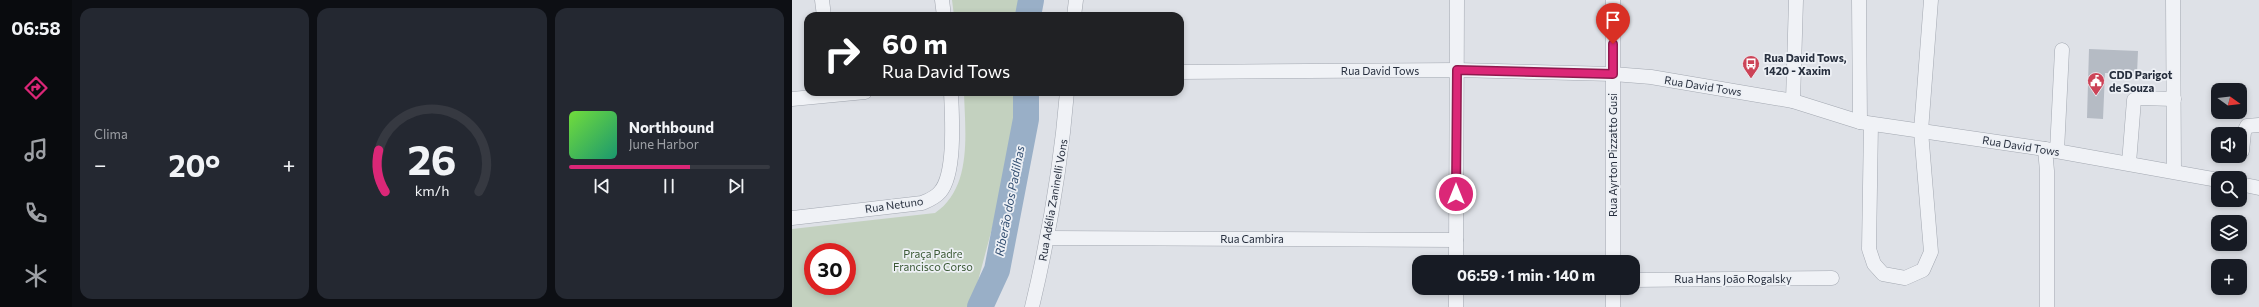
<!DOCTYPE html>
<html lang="pt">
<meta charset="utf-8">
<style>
body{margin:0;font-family:Commissioner,sans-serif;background:#242831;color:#f1f3f6;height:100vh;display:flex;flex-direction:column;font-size:15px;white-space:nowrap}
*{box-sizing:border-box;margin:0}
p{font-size:13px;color:#9ea1a6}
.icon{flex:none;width:22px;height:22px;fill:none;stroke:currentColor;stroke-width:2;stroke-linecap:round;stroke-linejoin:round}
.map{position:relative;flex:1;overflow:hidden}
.drawer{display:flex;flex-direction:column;gap:8px;padding:8px;background:#0d0f14;width:720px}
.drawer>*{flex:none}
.hud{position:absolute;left:12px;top:12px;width:380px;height:84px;border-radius:12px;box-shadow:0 2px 6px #0003;background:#202124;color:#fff;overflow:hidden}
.needle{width:26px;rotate:105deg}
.buttons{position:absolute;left:1419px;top:83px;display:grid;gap:8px}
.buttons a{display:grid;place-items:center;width:36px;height:36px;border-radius:8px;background:#171b24;box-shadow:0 2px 6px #0003;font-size:20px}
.speed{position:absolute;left:12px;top:243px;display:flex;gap:8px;font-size:20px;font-weight:700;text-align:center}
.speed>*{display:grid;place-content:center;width:52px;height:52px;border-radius:50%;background:#171b24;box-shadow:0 2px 6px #0003;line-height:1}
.speed .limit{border:6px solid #d22;background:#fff;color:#111}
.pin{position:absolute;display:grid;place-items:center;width:34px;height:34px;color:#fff;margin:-41px -17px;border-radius:50% 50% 50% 0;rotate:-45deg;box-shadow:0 0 4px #0007}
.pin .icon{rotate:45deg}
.me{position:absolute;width:44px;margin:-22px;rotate:0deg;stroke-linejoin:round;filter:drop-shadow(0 0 3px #0008)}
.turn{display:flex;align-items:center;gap:14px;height:84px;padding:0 12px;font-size:18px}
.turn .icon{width:52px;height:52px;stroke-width:2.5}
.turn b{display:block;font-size:28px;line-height:34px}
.big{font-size:30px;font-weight:700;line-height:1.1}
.drawer .widget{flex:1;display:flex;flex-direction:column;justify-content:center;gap:6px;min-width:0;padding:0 14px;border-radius:12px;background:#242831}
.drawer .dial{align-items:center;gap:0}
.dial svg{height:104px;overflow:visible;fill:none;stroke:#363941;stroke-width:7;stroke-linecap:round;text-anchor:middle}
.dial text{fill:#f1f3f6;stroke:none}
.song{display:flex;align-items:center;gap:12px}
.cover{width:48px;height:48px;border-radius:6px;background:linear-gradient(135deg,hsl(100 70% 55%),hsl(160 70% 35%))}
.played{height:4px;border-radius:2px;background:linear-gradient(90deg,#db2777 60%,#363941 60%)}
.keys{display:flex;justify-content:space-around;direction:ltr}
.heat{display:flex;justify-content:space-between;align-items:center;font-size:22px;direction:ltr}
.drawer .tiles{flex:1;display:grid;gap:8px;grid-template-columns:repeat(3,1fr)}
.trip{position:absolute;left:620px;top:255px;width:228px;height:40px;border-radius:12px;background:#171b24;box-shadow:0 2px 6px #0003;font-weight:700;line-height:40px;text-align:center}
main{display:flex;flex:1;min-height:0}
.menu{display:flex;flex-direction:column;width:72px;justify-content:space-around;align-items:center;background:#090b0e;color:#9ea1a6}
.menu .icon{width:28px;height:28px}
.menu .selected{color:#db2777}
.menu b{font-size:18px;color:#f1f3f6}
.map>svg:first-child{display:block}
.green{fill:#c3d1bf;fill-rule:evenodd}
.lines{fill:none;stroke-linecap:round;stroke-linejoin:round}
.river{stroke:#99afc7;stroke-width:26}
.building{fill:#b5bbc4}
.minor-casing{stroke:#a3a8b1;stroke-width:15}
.minor{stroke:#f0f2f6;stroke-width:14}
.route-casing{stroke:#8e194d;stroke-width:10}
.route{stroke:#db2777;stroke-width:7}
.labels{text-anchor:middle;stroke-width:3.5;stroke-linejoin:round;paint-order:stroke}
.poi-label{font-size:11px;font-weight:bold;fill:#272f3e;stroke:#edf0f5;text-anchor:start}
.street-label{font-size:11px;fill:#272f3e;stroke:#edf0f5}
.park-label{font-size:11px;fill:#3b5935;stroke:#edf0f5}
.water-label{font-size:12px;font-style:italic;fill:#324e71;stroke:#edf0f5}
</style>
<main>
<nav class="menu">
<b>06:58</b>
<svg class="icon selected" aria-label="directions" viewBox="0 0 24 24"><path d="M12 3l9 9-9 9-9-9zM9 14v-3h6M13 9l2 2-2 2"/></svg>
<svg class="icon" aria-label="music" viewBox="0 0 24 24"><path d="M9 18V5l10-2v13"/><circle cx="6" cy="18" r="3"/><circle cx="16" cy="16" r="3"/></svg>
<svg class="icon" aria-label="phone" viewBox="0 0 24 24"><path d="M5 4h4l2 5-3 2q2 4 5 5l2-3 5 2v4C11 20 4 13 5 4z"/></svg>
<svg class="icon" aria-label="climate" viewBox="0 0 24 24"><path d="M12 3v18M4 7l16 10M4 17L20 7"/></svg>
</nav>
<section class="drawer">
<div class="tiles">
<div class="widget"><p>Clima</p>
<div class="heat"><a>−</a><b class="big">20°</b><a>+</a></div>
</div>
<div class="widget dial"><svg viewBox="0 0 100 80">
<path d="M14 69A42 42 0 1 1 86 69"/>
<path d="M14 69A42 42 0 0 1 9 37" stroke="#db2777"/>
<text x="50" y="56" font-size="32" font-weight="700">26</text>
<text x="50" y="72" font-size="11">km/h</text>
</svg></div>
<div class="widget">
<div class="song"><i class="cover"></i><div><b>Northbound</b><p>June Harbor</p></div></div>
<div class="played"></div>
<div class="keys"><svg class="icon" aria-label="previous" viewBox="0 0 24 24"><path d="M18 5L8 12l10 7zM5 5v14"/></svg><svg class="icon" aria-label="pause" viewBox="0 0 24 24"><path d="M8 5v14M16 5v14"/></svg><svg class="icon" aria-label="next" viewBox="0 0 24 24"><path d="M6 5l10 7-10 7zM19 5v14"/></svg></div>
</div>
</div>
</section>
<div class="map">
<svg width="1467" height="307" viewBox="0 0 1467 307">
<rect width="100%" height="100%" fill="#dee1e7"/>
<g class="green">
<polygon points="160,0 233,0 230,16 162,16"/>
<path d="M172 92H222L223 122 202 221 179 307H0V229L143 213C181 187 173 132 172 92ZM21 252H55V286H21Z"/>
</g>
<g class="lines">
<g class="river">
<polyline points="236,16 239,0"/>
<polyline points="188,307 205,270 234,119 234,92"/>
</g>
</g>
<polygon class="building" points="1297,49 1346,51 1345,74 1313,73 1311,119 1295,118"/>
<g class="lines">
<defs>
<g id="minor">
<polyline points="30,0 32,16"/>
<polyline points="150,0 152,16"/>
<polyline points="1067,0 1068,122"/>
<polyline points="1381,0 1382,171"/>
<polyline points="282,16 284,0"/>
<polyline points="388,72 665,70 821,74 859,77 1001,101 1068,122 1253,149 1426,180"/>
<polyline points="0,99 73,92"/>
<polyline points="1001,101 1004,0"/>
<polyline points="1079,124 1077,249 1082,264 1091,274 1113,278 1131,270 1139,252 1129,131 1139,0"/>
<polyline points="1253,149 1255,171 1255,307"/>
<polyline points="1265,151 1270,50"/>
<polyline points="1450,151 1452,132 1455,126 1467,125"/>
<polyline points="1337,163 1342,100 1348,98 1382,99"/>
<polyline points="1448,184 1467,188"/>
<path d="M0 218 130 203C137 200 143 198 148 192 164 174 160 116 159 92"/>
<polyline points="256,238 664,240"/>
<polyline points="664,262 665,0"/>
<polyline points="821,262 821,0"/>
<polyline points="841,280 1040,278"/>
<path d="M240 307C257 236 269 165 275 92"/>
<polyline points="664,307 664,288"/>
<polyline points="821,307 821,288"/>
</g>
</defs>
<use href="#minor" class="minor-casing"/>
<use href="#minor" class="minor"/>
</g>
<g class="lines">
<defs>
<polyline id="route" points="664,194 665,70 821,74 821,44"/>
</defs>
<use href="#route" class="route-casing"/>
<use href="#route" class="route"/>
</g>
<defs>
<symbol id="bus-pin" viewBox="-11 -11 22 30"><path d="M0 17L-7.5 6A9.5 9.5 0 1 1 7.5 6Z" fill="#cc4357" stroke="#edf0f5"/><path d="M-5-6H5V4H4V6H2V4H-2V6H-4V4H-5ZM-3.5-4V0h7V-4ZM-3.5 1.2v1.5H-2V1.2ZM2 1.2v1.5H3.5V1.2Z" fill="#fff"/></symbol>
<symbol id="civic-pin" viewBox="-11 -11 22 30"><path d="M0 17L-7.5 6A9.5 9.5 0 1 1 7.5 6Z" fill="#cc4357" stroke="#edf0f5"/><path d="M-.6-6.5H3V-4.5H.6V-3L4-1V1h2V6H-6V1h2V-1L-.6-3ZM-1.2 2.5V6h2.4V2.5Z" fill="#fff"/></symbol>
</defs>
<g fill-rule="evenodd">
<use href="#bus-pin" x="949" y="54" width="20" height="27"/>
<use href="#civic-pin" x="1294" y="71" width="20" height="27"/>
</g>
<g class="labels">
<g class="poi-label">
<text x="972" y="62">Rua David Tows,<tspan x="972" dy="13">1420 - Xaxim</tspan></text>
<text x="1317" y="79">CDD Parigot<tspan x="1317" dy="13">de Souza</tspan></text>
</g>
<g class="street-label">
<text x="588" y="75">Rua David Tows</text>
<text transform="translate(911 86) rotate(9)" y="4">Rua David Tows</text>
<text transform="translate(1229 146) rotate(9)" y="4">Rua David Tows</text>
<text transform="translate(821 155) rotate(-90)" y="4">Rua Ayrton Pizzatto Gusi</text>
<text transform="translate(261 200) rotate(-80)" y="4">Rua Adélia Zaninelli Vons</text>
<text transform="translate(102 205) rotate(-8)" y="4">Rua Netuno</text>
<text x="460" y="243">Rua Cambira</text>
<text x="941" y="283">Rua Hans João Rogalsky</text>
</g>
<g class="park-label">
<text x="141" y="258">Praça Padre<tspan x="141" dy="13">Francisco Corso</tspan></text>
</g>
<g class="water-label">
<text transform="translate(218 201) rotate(-79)" y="4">Riberão dos Padilhas</text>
</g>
</g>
</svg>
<div class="buttons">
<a><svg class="needle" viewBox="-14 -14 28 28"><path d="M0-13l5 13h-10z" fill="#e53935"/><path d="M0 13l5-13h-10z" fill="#9ea1a6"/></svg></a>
<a><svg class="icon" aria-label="sound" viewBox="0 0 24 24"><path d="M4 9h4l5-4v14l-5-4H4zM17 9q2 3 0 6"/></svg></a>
<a><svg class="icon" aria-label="search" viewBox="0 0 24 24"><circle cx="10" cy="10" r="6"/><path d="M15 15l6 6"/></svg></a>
<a><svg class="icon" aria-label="layers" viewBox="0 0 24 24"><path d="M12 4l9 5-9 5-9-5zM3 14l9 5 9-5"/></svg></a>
<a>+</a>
</div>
<div class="speed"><div class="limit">30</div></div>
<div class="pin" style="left:821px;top:44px;background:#d93025"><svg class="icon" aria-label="arrive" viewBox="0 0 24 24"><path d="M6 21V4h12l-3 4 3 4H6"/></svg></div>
<svg class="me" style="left:664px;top:194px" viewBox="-20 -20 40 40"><circle r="17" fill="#db2777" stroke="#fff" stroke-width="3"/><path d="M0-11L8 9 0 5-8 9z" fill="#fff"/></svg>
<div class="trip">06:59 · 1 min · 140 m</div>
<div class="hud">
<div class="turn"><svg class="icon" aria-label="right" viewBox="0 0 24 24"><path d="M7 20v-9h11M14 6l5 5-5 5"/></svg><div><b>60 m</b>Rua David Tows</div></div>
</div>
</div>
</main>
